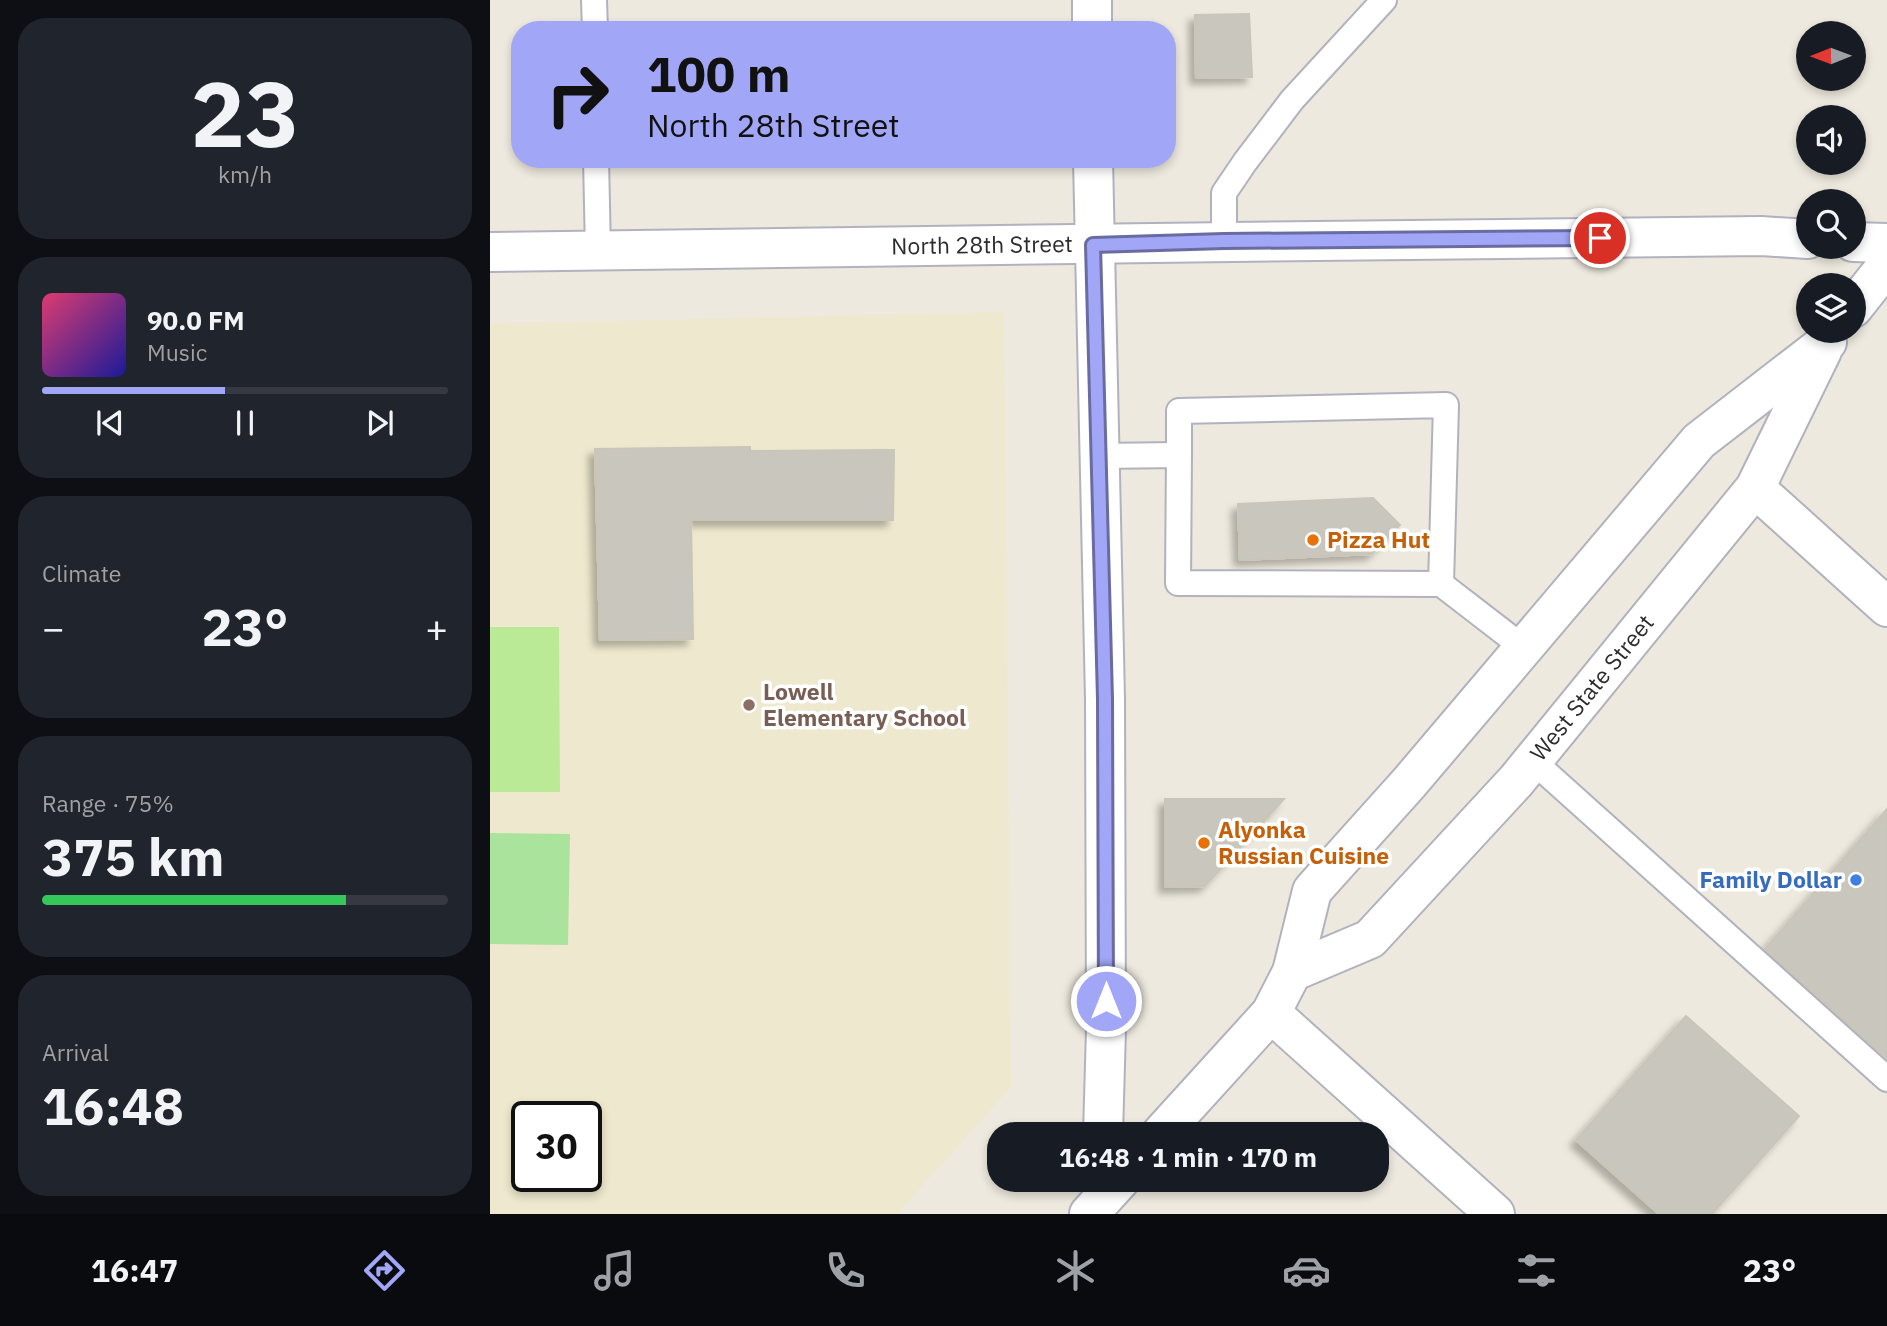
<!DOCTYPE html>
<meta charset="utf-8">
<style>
body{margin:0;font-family:"IBM Plex Sans",sans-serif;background:#20242c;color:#f1f3f6;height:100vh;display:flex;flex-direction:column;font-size:26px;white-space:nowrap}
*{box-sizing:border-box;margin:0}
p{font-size:23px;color:#9ea1a6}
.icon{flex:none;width:38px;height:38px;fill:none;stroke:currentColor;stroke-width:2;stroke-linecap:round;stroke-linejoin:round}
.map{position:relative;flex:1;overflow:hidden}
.details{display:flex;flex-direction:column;gap:18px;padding:18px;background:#0d0f14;width:490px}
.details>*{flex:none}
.top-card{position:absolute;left:21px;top:21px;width:665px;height:147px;border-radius:28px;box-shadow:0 4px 10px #0003;background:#a1a6f7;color:#111;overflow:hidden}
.needle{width:46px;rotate:269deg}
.controls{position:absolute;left:1306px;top:21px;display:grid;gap:14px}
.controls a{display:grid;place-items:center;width:70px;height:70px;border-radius:50%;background:#171b24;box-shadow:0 4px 10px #0003;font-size:35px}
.speed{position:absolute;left:21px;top:1101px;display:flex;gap:14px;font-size:35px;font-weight:700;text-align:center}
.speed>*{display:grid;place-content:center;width:91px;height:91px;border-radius:50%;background:#171b24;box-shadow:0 4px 10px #0003;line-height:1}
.speed .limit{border:4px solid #111;border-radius:10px;background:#fff;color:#111}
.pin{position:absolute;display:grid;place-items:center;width:60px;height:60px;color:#fff;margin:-30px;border:4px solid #fff;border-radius:50%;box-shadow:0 2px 7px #0007}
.me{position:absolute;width:77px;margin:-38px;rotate:0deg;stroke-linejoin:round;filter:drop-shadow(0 0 5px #0008)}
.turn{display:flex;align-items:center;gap:24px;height:147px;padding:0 21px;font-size:32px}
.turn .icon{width:91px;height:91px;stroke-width:2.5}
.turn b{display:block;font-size:49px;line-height:60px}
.big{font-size:52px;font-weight:700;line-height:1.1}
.details .card{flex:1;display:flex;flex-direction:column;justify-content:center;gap:10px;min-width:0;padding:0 24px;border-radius:28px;background:#20242c}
.details .dial{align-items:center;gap:0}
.dial b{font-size:91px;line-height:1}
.song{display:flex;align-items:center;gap:21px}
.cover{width:84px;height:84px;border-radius:10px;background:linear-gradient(135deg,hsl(340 70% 55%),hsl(240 70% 35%))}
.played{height:7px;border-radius:4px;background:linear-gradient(90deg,#a1a6f7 45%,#363941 45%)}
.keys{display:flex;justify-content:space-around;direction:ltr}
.heat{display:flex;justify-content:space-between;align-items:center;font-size:38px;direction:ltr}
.charge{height:10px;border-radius:5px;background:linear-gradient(90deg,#34c759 75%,#363941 0)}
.trip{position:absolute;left:497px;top:1122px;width:402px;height:70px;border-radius:28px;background:#171b24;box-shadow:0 4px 10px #0003;font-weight:700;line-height:70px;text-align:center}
.menu{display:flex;height:112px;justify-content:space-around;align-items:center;background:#090b0e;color:#9ea1a6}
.menu .icon{width:49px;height:49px}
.menu .selected{color:#a1a6f7}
.menu b{font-size:32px;color:#f1f3f6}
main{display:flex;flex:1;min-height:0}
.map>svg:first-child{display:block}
.education{fill:#eee8ce;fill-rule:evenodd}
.green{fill:#aae39b}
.pitch{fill:#bbea97}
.building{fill:#c9c7bd;stroke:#c9c5b8;stroke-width:2;filter:url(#shadow)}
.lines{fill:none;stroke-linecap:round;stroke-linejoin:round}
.lane-casing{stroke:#b2b2bf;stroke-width:28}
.street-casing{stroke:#b2b2bf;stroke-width:42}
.secondary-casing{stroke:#b2b2bf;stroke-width:42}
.lane{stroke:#fff;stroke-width:24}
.street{stroke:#fff;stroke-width:38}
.secondary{stroke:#fff;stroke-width:38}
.route-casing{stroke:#696ca1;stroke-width:18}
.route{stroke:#a1a6f7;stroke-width:12}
.food-dot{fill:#e8710a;stroke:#fff;stroke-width:2.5}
.education-dot{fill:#8d6e63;stroke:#fff;stroke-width:2.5}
.shop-dot{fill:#3f7fe0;stroke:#fff;stroke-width:2.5}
.labels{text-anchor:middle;stroke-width:7;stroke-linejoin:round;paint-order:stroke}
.street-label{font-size:23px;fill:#2c2c2c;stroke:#fff}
.food-label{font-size:23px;font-weight:bold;fill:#c56008;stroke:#fff;text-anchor:start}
.education-label{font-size:23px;font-weight:bold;fill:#785e54;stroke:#fff;text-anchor:start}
.shop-label{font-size:23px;font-weight:bold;fill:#366cbe;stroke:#fff;text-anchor:end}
</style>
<main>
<section class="details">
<div class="card dial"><b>23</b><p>km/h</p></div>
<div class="card">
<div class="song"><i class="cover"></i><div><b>90.0 FM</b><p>Music</p></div></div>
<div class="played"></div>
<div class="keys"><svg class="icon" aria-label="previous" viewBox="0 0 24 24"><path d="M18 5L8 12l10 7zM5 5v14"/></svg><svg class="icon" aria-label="pause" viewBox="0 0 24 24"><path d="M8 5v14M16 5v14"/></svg><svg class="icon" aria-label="next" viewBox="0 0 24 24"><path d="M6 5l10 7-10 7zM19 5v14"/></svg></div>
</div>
<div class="card"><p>Climate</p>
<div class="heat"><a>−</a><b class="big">23°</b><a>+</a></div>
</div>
<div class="card"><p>Range · 75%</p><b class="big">375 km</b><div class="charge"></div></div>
<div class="card"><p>Arrival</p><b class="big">16:48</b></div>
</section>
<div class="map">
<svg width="1397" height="1214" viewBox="0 0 1397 1214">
<defs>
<filter id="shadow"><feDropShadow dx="-6" dy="6" stdDeviation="3.5" flood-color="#0004"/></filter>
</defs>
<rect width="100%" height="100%" fill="#ede9de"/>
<path class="education" d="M514 312 521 1087 407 1214H0V324ZM37 1116H96V1176H37Z"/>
<polygon class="green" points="0,833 80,834 78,945 0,944"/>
<polygon class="pitch" points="0,627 69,627 70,792 0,792"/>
<g class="building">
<polygon points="759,14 762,77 706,78 705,15"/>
<polygon points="260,447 260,451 404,450 403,520 201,520 203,639 110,640 105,449"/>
<polygon points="883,498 910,525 882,554 750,560 748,504"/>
<polygon points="675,799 794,799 715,886 675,887"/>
<polygon points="1397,809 1397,1059 1275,949"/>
<polygon points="1196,1016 1309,1116 1222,1214 1169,1214 1086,1140"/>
</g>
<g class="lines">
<defs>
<g id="lane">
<polyline points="104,0 105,30"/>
<polyline points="106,159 108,251"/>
<polyline points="734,241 734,193 755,162 802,100 894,0"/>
<polyline points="689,455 689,411 956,405 951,584"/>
<polyline points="608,456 689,455 688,583 951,584 1034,648"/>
<polyline points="1043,761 1397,1079"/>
</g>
<g id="street">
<polyline points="602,0 602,30"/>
<polyline points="603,159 615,699 616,1029 613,1134"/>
<polyline points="1265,488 1397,607"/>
<polyline points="781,1013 1005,1214"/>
</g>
<g id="secondary">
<polyline points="1363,242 1397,243"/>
<path id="s1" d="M0 252C424 246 847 240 1271 236L1318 239"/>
<polyline points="1363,308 1397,265"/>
<path id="s2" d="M802 972 880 939 1026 781 1265 488 1332 351"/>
<polyline points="671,1134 781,1013 802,972 822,891 919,783 1209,441 1337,342"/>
<polyline points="599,1214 630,1180"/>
</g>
</defs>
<use href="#lane" class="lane-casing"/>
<use href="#street" class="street-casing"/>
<use href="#secondary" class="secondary-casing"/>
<use href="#lane" class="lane"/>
<use href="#street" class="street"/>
<use href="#secondary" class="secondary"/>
</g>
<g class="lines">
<defs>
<polyline id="route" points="616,1001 615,699 603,245 734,241 1110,238"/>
</defs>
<use href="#route" class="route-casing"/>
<use href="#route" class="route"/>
</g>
<g class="food-dot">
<circle cx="823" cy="540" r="7"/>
<circle cx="714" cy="843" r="7"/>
</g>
<circle class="education-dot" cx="259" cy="705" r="7"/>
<circle class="shop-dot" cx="1366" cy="880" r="7"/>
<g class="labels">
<g class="street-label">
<text dy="8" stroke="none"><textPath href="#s1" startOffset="492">North 28th Street</textPath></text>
<text dy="8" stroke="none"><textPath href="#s2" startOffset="420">West State Street</textPath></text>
</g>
<g class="food-label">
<text x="837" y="548">Pizza Hut</text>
<text x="728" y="838">Alyonka<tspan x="728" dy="26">Russian Cuisine</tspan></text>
</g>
<g class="education-label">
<text x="273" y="700">Lowell<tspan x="273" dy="26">Elementary School</tspan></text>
</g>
<g class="shop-label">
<text x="1352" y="888">Family Dollar</text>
</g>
</g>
</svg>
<div class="controls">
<a><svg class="needle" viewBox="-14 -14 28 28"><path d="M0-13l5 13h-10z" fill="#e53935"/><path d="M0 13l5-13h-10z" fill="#9ea1a6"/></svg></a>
<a><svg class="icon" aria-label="sound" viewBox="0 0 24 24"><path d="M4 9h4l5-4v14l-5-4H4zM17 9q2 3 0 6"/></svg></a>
<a><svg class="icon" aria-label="search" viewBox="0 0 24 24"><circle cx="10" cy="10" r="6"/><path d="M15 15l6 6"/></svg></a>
<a><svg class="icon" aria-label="layers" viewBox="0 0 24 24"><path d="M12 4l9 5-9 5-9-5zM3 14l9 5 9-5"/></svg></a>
</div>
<div class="speed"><div class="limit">30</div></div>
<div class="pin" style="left:1110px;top:238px;background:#d93025"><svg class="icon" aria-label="arrive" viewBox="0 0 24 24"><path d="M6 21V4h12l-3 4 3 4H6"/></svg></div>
<svg class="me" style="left:616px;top:1001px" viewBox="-20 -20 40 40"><circle r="17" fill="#a1a6f7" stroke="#fff" stroke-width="3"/><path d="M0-11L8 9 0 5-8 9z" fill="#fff"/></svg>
<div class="trip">16:48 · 1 min · 170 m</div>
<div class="top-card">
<div class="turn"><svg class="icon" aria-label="right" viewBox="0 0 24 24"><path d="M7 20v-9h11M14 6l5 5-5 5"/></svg><div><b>100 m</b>North 28th Street</div></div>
</div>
</div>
</main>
<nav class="menu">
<b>16:47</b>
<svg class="icon selected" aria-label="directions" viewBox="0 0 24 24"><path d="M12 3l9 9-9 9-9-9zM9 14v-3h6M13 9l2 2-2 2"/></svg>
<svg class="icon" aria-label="music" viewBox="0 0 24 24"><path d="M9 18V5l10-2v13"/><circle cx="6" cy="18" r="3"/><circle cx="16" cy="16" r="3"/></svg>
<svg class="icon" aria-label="phone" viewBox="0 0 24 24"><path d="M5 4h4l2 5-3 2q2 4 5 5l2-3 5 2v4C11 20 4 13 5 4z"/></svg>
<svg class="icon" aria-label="climate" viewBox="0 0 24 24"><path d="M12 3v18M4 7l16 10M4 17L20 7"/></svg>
<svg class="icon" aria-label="car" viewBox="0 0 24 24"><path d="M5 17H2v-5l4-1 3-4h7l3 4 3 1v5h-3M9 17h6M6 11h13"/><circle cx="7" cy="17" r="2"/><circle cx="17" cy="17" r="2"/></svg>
<svg class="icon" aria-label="filters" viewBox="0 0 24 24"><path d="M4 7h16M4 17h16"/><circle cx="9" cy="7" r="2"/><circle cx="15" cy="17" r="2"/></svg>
<b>23°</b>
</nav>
